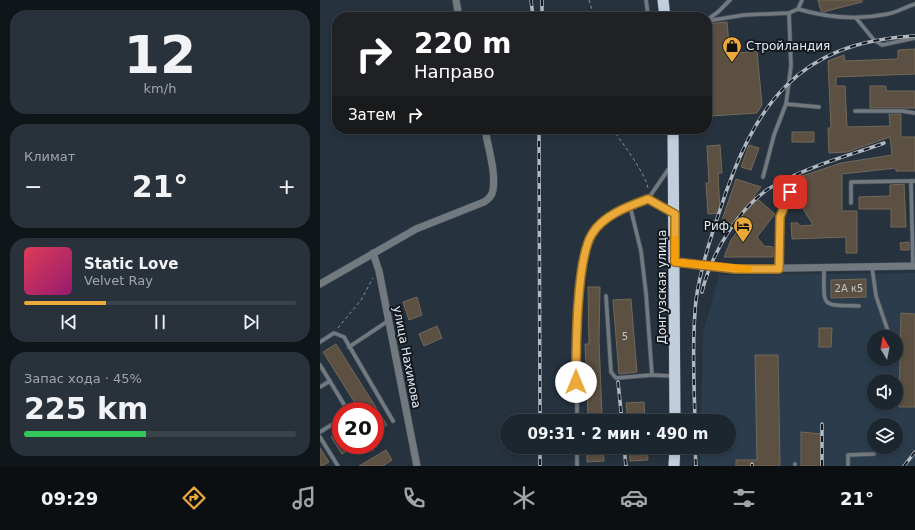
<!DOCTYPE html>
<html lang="ru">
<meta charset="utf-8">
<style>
body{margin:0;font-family:"DejaVu Sans",sans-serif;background:#29323a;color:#f1f3f6;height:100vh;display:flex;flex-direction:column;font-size:15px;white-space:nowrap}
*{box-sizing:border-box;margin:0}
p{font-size:13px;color:#a0a5aa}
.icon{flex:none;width:22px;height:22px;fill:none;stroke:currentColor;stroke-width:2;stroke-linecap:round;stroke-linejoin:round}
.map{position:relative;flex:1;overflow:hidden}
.side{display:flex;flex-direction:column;gap:10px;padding:10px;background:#0f1519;width:320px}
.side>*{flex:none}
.hud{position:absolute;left:12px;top:12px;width:380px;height:122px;border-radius:16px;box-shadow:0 2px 6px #0003,0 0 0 1px #3a434a;background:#202124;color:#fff;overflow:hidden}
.needle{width:26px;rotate:350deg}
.fabs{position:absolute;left:547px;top:330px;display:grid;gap:8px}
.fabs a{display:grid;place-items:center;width:36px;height:36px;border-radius:50%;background:#1c262e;box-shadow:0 2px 6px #0003,0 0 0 1px #3a434a;font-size:20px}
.speed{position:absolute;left:12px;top:402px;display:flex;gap:8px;font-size:20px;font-weight:700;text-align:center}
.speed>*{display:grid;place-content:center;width:52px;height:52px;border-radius:50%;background:#1c262e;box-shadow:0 2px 6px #0003,0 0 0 1px #3a434a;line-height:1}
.speed .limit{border:6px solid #d22;background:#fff;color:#111}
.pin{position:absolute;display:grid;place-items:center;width:34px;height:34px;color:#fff;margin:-17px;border-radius:8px;box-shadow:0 2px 6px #0006}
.me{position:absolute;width:44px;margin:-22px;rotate:0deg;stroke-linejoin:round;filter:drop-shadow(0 0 3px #0008)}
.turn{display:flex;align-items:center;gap:14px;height:84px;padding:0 16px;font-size:18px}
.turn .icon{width:52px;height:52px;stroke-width:2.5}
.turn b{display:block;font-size:28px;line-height:34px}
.then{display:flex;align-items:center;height:38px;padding:0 16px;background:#0003;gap:8px;font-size:15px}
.big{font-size:30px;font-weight:700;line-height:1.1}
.side .widget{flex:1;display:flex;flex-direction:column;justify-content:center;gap:6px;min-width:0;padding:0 14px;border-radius:16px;background:#29323a}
.side .dial{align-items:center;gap:0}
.dial b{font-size:52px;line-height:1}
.song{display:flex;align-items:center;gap:12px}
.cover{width:48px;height:48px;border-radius:6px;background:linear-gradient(135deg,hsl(350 70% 55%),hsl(320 70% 35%))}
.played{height:4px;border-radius:2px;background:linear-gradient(90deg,#eba939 30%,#3a434a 30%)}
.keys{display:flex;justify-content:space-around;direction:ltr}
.heat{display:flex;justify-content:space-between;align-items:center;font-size:22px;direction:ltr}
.charge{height:6px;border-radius:3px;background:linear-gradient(90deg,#34c759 45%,#3a434a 0)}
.trip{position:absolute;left:180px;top:414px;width:236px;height:40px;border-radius:20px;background:#1c262e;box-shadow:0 2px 6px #0003,0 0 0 1px #3a434a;font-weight:700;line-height:40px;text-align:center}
.tabs{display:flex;height:64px;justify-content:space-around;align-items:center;background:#0b0f12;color:#a0a5aa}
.tabs .icon{width:28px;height:28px}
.tabs .active{color:#eba939}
.tabs b{font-size:18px;color:#f1f3f6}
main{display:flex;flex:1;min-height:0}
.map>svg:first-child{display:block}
.built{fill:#2b3c4c;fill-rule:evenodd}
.building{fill:#5b5041;stroke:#746959}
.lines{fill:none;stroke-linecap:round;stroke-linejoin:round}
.service-casing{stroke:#444f5b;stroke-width:5}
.minor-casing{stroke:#444f5b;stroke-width:8}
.trunk-casing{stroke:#444f5b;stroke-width:12}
.path{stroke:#8c96a0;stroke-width:1;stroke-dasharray:3 3;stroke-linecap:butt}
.service{stroke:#72797f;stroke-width:3.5}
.minor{stroke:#72797f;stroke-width:7}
.trunk{stroke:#c0cedd;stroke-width:11}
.rail-casing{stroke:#b0b9c2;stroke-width:3.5}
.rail{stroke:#14191f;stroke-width:2;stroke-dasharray:6;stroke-linecap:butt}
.route-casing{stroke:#996e25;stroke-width:10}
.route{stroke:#eba939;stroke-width:7}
.slow{stroke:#f59e0b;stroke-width:7}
.labels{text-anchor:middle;stroke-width:4;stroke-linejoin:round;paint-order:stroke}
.number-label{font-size:10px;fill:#c0c3c5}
.poi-label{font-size:12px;fill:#e1e9f1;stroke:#14191f;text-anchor:start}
.street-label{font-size:12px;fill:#e1e9f1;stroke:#14191f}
</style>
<main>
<section class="side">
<div class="widget dial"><b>12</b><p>km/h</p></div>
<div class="widget"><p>Климат</p>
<div class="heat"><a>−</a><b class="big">21°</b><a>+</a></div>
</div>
<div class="widget">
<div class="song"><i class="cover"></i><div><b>Static Love</b><p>Velvet Ray</p></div></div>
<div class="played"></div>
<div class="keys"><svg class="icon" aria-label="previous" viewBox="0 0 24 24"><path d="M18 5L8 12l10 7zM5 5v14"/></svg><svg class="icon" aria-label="pause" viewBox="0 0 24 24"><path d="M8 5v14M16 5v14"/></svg><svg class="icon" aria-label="next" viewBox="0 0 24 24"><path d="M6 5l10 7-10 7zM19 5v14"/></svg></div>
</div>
<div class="widget"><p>Запас хода · 45%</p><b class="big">225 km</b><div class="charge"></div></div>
</section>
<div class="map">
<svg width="595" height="466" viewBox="0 0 595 466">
<rect width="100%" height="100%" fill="#26323e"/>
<path class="built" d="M595 273V466H380V447H409V421H381L383 333 399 275ZM554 337H576V359H554ZM554 381H576V403H554ZM554 425H576V447H554Z"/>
<g class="building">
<polygon points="498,0 542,0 542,2 503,12 501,11"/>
<polygon points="407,22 410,54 437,51 442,105 437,113 391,116 387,72 387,24"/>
<polygon points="595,49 595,74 516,77 516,86 525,86 527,127 570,126 569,114 581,114 581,137 595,137 595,171 576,171 576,168 522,174 522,211 537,211 537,253 526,253 526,237 472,239 471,223 478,223 479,226 493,225 482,207 482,176 521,163 572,155 570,137 527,152 509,153 508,128 511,128 508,61 524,55 525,61 578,59 578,50"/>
<polygon points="550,86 566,86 566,91 595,91 595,108 550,108"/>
<rect x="472" y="132" width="22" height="10"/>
<polygon points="400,145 402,173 398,173 400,213 388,214 386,183 389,183 387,146"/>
<polygon points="429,145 439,148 431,170 421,167"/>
<polygon points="416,179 441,187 434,196 455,214 437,237 444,246 453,247 453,257 404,257 411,240 421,227 402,220"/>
<polygon points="584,184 586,227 571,227 571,209 539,209 539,197 570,196 570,185"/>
<polygon points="589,242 589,250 581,250 580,243"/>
<polygon points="546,279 546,297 511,298 511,280"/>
<polygon points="268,287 280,287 279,340 282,416 268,417 265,344 269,344"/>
<polygon points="97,297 102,315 89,320 83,302"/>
<polygon points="311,299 317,372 299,374 293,300"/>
<polygon points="581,313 595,314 595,407 579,407"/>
<polygon points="117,326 122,338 104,346 99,334"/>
<polygon points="499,328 512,328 511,347 499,347"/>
<polygon points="16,344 67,425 55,433 55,411 40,411 3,352"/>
<polygon points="435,355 458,355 460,466 416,466 416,460 437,460"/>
<polygon points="324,402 325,421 308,421 306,403"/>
<polygon points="21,431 21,445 37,445 22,454 11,437"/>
<polygon points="481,432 502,434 501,466 481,466"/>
<polygon points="267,447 283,447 284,461 267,462"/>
<polygon points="309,447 327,447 328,460 310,461"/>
<polygon points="0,448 9,462 2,466 0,466"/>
<polygon points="66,450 72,460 63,466 39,466"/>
</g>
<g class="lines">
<defs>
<g id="service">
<polyline points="326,0 328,15 331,17"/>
<path d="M478 9C508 18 538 20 568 14 577 12 586 7 595 4"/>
<polyline points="536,18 554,40 562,45 595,38"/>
<polyline points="387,20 398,12 410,0"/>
<polyline points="387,21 424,15 469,13 478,9 482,0"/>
<polyline points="466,104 499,107"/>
<polyline points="535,111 582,111 595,113"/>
<polyline points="354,130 370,129"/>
<polyline points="443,177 454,135 466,104 471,66 469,13"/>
<polyline points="328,199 352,212"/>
<polyline points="531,203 531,182 591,181"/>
<polyline points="310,206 321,251 326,293 332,375 352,376"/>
<polyline points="593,266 591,181 595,181"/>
<polyline points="552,267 556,296 570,337"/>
<polyline points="459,268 460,217 470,192"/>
<path d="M504 269C504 308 500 305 539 306"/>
<polyline points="286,296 291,372 296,378 332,375"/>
<polyline points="0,342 14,333 24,337 73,421"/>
<polyline points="29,347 68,321"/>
<polyline points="0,365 28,411"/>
<polyline points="0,387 10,381"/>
<polyline points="257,421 257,338 265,250 272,233 283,221 310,206 328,199 350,167"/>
<polyline points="0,432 21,419"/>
<polyline points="0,437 18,466"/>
<polyline points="50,445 52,449"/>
<polyline points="257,447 257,466"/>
<polyline points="475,464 475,466"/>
<polyline points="528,466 528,455 554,454"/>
</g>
<g id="minor">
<polyline points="136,0 139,17"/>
<polyline points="53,253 59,271 97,466"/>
<polyline points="355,262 415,269 595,266"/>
<path d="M0 284 96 229 164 202C169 199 172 196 173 190 176 171 168 148 165 129"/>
</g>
<g id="trunk">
<polyline points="343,0 345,17"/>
<polyline points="353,129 355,421"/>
<polyline points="354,466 355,447"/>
</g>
</defs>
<use href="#service" class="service-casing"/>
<use href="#minor" class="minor-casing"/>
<use href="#trunk" class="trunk-casing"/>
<g class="path">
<polyline points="269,0 274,17"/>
<path d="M292 129C300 139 328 177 328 189"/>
<polyline points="18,328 41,300 53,278"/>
</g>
<use href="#service" class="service"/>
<use href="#minor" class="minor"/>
<use href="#trunk" class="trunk"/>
<defs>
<g id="rail">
<polyline points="211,0 213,17"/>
<polyline points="222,0 222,17"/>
<polyline points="219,129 220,421"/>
<path d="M382 292C391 254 420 204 455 185 489 166 528 156 564 143"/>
<polyline points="298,382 302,421"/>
<path d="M375 421C374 381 372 340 376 300 380 270 390 239 400 210 434 105 477 42 595 36"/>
<polyline points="220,447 220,466"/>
<polyline points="304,447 306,466"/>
<polyline points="375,447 376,466"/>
<polyline points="432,464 432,466"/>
<polyline points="502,466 502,424"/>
<polyline points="584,466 595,452"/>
</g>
</defs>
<use href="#rail" class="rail-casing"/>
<use href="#rail" class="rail"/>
</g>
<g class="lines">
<defs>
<path id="route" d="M256 382C256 349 256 260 272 234 283 215 309 206 328 199L355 214V262L415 269H459L460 217 470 192"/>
</defs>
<use href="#route" class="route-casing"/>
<use href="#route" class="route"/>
<polyline class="slow" points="355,239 355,262 428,269"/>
</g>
<defs>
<symbol id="shop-pin" viewBox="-11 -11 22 30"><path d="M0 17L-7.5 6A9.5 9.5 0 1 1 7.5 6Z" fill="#eba939" stroke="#14191f"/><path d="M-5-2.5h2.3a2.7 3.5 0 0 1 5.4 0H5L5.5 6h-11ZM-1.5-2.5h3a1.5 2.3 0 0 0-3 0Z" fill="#111"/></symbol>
<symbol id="hotel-pin" viewBox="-11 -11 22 30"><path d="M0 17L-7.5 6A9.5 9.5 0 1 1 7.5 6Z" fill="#eba939" stroke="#14191f"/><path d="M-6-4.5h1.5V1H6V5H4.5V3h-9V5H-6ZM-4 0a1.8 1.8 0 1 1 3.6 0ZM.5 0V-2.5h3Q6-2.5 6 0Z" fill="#111"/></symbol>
</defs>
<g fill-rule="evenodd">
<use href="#shop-pin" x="401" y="35" width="22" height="30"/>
<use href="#hotel-pin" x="412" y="215" width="22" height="30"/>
</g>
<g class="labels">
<g class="number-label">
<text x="529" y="292">2А к5</text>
<text x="305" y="340">5</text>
</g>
<g class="poi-label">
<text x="426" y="50">Стройландия</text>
<text x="409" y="230" text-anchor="end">Риф</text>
</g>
<g class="street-label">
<text transform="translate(342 287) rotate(-90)" y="4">Донгузская улица</text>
<text transform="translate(87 357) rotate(79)" y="4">улица Нахимова</text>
</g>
</g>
</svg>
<div class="fabs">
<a><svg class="needle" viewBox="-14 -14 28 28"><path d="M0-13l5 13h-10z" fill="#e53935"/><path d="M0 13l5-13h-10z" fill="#a0a5aa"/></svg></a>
<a><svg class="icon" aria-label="sound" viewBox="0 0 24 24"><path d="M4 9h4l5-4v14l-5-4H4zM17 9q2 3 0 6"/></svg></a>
<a><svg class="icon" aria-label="layers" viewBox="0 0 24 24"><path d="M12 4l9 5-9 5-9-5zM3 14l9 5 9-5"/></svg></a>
</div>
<div class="speed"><div class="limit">20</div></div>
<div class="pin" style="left:470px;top:192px;background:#d93025"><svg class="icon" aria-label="arrive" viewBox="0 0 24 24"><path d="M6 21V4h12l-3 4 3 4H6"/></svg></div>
<svg class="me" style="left:256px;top:382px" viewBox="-20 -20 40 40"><circle r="19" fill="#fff"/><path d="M0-13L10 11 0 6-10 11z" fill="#eba939"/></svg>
<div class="trip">09:31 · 2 мин · 490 m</div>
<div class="hud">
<div class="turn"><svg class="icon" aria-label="right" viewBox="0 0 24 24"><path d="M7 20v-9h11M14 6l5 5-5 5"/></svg><div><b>220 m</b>Направо</div></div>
<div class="then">Затем<svg class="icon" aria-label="right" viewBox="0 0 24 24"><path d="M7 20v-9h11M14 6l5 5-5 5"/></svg></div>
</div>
</div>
</main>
<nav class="tabs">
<b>09:29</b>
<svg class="icon active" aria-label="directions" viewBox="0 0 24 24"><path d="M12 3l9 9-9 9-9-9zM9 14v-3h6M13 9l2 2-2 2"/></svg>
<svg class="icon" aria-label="music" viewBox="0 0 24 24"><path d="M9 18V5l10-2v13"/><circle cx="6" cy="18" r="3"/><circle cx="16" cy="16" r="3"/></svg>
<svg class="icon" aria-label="phone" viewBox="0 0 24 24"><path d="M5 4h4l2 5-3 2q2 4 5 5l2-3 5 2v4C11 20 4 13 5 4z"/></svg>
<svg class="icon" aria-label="climate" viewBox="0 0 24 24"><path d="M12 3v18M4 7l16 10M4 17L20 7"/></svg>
<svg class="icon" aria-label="car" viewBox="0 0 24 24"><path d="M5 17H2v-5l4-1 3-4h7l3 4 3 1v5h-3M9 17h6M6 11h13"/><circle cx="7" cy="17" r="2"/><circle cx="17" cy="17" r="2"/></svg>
<svg class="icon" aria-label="filters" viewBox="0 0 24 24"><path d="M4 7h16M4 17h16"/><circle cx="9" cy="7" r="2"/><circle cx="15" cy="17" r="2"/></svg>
<b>21°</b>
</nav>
